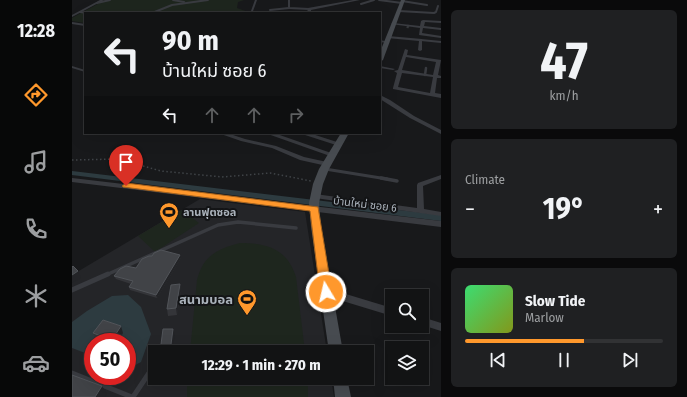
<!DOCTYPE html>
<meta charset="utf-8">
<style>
body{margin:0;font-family:"Fira Sans Condensed","Noto Sans Thai",sans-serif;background:#1f2022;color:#f1f3f6;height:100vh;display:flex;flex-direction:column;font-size:15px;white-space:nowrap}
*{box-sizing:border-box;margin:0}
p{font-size:13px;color:#9c9ea0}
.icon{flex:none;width:22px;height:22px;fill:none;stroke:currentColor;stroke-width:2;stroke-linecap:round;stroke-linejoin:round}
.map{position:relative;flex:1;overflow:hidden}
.side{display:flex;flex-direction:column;gap:10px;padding:10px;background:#0a0a0b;width:246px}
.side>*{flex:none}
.banner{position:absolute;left:12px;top:12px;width:297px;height:122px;border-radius:0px;box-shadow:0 4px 16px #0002,0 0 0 1px #313234;background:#121314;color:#f1f3f6;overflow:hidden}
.controls{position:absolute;left:313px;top:289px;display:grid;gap:8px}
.controls a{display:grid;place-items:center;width:44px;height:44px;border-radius:0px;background:#121314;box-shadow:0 4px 16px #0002,0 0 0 1px #313234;font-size:20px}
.speed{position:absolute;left:12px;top:333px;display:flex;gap:8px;font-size:20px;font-weight:700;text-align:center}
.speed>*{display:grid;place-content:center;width:52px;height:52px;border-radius:50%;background:#121314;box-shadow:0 4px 16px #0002,0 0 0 1px #313234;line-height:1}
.speed .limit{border:6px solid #d22;background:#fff;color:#111}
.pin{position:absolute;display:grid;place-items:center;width:34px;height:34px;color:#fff;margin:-41px -17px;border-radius:50% 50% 50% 0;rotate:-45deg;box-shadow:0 0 4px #0007}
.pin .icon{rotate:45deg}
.me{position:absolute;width:44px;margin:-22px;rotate:351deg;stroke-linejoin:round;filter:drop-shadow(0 0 3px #0008)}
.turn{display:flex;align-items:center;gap:14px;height:84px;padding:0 12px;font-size:18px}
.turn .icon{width:52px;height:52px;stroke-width:2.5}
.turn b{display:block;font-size:28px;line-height:34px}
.lanes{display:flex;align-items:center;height:38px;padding:0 12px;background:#0003;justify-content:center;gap:20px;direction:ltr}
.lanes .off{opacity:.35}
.big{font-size:30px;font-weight:700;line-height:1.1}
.side .widget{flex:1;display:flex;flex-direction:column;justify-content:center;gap:6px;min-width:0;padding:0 14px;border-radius:6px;background:#1f2022}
.side .dial{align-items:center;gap:0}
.dial b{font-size:52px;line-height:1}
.song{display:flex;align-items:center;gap:12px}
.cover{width:48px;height:48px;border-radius:6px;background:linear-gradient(135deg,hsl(140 70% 55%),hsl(70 70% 35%))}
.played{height:4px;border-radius:2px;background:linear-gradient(90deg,#ff982c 60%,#313234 60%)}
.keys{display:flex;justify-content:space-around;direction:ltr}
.heat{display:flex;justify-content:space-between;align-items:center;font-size:22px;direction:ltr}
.trip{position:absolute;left:76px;top:345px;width:226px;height:40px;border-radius:0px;background:#121314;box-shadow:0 4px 16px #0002,0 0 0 1px #313234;font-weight:700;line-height:40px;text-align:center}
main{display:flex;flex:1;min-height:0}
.tabs{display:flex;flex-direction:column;width:72px;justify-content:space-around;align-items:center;background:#070808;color:#9c9ea0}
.tabs .icon{width:28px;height:28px}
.tabs .selected{color:#ff982c}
.tabs b{font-size:18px;color:#f1f3f6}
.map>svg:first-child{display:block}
.built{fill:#242528;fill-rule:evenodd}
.green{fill:#1e261e}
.water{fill:#2d3b40}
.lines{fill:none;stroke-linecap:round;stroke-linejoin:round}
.canal{fill:#2d3b40;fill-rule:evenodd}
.street-tunnel{stroke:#35383b;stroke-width:3.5;stroke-dasharray:3.5 2;stroke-linecap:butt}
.path{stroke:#3f4347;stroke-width:1.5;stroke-dasharray:1.5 2.5;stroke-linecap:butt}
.lane-far4{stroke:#393b40;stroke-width:2}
.lane-far3{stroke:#393b40;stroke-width:2.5}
.lane-far2{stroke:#393b40;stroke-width:3}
.lane-far1{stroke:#393b40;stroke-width:3.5}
.lane{stroke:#393b40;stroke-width:5}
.street{fill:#393b40;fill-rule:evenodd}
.secondary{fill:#474b50;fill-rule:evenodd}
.wall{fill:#343539}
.shaded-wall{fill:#232427}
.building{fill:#414347;stroke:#515459}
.route{fill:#ff982c;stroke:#a6631d}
.labels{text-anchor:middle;stroke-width:4;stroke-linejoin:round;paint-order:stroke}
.street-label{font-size:11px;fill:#aab2bb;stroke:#131416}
.poi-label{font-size:11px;font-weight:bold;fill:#aab2bb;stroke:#131416;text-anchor:start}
.near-poi-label{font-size:13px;font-weight:bold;fill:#aab2bb;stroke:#131416;text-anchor:end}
</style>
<main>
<nav class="tabs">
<b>12:28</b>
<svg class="icon selected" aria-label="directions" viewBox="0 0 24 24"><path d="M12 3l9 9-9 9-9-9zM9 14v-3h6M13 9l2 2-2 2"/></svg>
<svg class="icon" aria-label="music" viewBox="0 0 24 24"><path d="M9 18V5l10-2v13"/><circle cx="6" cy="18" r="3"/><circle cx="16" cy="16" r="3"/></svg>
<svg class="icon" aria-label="phone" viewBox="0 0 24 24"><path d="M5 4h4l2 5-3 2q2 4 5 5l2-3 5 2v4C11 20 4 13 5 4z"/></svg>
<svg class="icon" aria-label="climate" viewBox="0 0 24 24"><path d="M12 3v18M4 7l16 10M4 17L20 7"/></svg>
<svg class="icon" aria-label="car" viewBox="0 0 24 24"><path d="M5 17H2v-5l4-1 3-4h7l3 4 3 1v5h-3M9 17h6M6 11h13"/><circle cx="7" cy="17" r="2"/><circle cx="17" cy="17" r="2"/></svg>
</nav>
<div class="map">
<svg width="369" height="397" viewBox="0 0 369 397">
<rect width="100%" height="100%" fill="#18191b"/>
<path class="built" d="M128 199 233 212 255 352H83V378H259L262 397H0V275ZM21 342H55V376H21Z"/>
<g class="green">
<polygon points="33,0 172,0 166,2 165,8 179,13 13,13 13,23 0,21 0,18"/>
<polygon points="110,210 127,223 83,252 66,236"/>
<path d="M168 243C196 243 215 249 224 277L233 352H118L125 280C131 256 145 249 168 243Z"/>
<rect x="115" y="378" width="121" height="19"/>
</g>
<polygon class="water" points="56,295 69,307 79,334 69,362 55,369 55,342 21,342 21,356 0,348 0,322 15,311 40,296"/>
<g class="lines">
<polygon class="canal" points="0,171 369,215 369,221 0,175"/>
<polyline class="street-tunnel" points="335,26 337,27"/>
<polyline class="path" points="0,160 46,159 89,171 150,177 198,173 239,181"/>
<g class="lane-far4">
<polyline points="101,0 112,2"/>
<polyline points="217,0 217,8 237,9"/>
<polyline points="307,0 330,3"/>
<polyline points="330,1 355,5"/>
<polyline points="25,3 38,0"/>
<polyline points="289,4 302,0"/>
<polyline points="198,10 217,8"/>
<polyline points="180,11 184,0"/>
<polyline points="327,11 362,13 364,12 366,6"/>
<polyline points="8,12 16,13"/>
<polyline points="80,13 100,5 136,0"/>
<polyline points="349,40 369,42"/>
</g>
<polyline class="lane-far3" points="353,75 354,68"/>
<g class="lane-far2">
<polyline points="232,133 266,144"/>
<polyline points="253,169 315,179"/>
</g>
<g class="lane-far1">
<polyline points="309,178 325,181"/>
<polyline points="34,275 146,225 166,222 224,228"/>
</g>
<g class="lane">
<polyline points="0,290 36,274"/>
<polyline points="0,373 60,397"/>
<polyline points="61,397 83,364"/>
</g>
<g class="street">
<polygon points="28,0 32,0 0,17 0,15"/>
<polygon points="281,0 288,0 239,10 239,13 235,13 236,8"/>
<polygon points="351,20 369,21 369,23 353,22 352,26 369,28 369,30 351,28 350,33 369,36 369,38 347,35 348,28 319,24 321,23 348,26 349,21"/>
<polygon points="0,22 13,24 13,26 0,24"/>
<polygon points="316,36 350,39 350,50 348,51 346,50 347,41 315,38 315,36"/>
<polygon points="308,40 317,42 315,43 308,42"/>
<path d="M333 49 336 50 335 55 369 60 366 75 369 76V78H365L363 93 369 94V98L321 89V88L325 73 322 71 326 70ZM334 57 364 62 361 75 330 70ZM330 73 361 77 358 93 326 87Z"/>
<polygon points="0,66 13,70 13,72 0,68"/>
<polygon points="308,66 323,69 321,70 308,68"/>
<polygon points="308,95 318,100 342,116 369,130 369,134 338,118 308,99"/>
<polygon points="146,133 155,133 173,139 204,146 232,157 255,162 258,164 255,166 228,160 200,148 169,141"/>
<polygon points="193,133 202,133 262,154 263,155 262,156 258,156"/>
<polygon points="369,175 369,179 351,186 352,209 369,212 369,216 243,198 240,196 243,194 345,208 345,185 346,183"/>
<polygon points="0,178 369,221 369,227 0,182"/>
<polygon points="254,288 320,308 320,316 251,295 250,292 251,289"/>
<polygon points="350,317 369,323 369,331 350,325"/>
</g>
<g class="secondary">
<polygon points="329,0 333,0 311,60 308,62 308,52"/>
<polygon points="269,133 277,133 257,169 251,184 247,203 249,227 271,352 257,352 239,227 237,203 241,184 247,169"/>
<polygon points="261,378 275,378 279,397 263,397"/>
</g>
</g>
<g class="wall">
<polygon points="80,256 109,258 85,298 58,290 57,287 59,284 44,279 42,276 64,268"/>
<polygon points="108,284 109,291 105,315 96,316 95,309"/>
<polygon points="21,333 51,333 45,342 31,342 24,340"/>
</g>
<g class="shaded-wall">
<polygon points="108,255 109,258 85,298 84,295"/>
<polygon points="6,271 9,278 0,283 0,275"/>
<polygon points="108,284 109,291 105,315 104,308"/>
<polygon points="49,326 51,333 45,342 40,342 40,340"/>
<polygon points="101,329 103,335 100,352 98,352"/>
<polygon points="30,386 35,394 33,397 23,397"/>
</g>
<g class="building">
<polygon points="89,250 108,255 84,295 57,287 61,281 42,276 48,269 54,266 64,268 70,259 77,256 80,256 82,253"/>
<polygon points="1,266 6,271 0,275 0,267"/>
<polygon points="108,284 104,308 95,309 99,285"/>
<polygon points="31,320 49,326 40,340 21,333"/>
<polygon points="91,329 101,329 98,352 88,352"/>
<polygon points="0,375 30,386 23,397 0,397"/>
</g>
<polygon class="route" points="54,183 246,207 260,292 258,296 254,297 250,296 248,292 238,211 51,187 50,186"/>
<defs>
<symbol id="stadium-pin" viewBox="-11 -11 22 30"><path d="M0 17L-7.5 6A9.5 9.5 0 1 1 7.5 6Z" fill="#ff982c" stroke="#131416"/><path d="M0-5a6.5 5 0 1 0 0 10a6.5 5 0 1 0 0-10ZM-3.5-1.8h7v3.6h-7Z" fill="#111"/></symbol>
</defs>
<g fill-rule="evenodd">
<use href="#stadium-pin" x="86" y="201" width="22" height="30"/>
<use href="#stadium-pin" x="164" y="288" width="22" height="30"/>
</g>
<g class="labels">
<g class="street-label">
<text transform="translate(293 204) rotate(7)" y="4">บ้านใหม่ ซอย 6</text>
</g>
<g class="poi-label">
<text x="111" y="216">ลานฟุตซอล</text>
</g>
<g class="near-poi-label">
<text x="161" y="304">สนามบอล</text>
</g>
</g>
</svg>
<div class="controls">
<a><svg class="icon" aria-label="search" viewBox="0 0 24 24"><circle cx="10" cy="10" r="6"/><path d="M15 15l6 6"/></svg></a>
<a><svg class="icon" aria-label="layers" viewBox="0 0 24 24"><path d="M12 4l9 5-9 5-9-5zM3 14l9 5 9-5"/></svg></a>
</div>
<div class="speed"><div class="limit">50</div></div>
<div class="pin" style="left:54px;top:186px;background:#d93025"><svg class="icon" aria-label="arrive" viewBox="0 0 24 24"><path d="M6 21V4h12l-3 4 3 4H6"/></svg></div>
<svg class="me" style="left:254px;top:292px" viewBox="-20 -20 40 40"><circle r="17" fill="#ff982c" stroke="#fff" stroke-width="3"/><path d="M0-11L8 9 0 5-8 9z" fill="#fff"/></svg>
<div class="trip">12:29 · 1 min · 270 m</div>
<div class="banner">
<div class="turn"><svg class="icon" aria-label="left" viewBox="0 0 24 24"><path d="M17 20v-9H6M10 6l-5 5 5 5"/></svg><div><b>90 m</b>บ้านใหม่ ซอย 6</div></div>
<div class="lanes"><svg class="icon" aria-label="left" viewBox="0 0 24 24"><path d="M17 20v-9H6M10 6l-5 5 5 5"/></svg><svg class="icon off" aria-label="ahead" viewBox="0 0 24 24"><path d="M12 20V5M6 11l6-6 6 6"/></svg><svg class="icon off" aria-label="ahead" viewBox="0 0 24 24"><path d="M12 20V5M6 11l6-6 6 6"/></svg><svg class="icon off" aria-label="right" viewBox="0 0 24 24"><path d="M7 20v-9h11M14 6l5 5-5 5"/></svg></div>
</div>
</div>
<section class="side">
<div class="widget dial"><b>47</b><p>km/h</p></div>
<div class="widget"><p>Climate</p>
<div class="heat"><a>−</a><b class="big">19°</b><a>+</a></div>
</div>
<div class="widget">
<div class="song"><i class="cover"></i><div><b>Slow Tide</b><p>Marlow</p></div></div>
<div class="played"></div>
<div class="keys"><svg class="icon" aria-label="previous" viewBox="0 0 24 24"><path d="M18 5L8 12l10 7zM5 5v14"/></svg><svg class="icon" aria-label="pause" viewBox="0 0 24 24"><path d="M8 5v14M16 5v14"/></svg><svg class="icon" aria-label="next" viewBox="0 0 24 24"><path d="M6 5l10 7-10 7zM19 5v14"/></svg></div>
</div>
</section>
</main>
